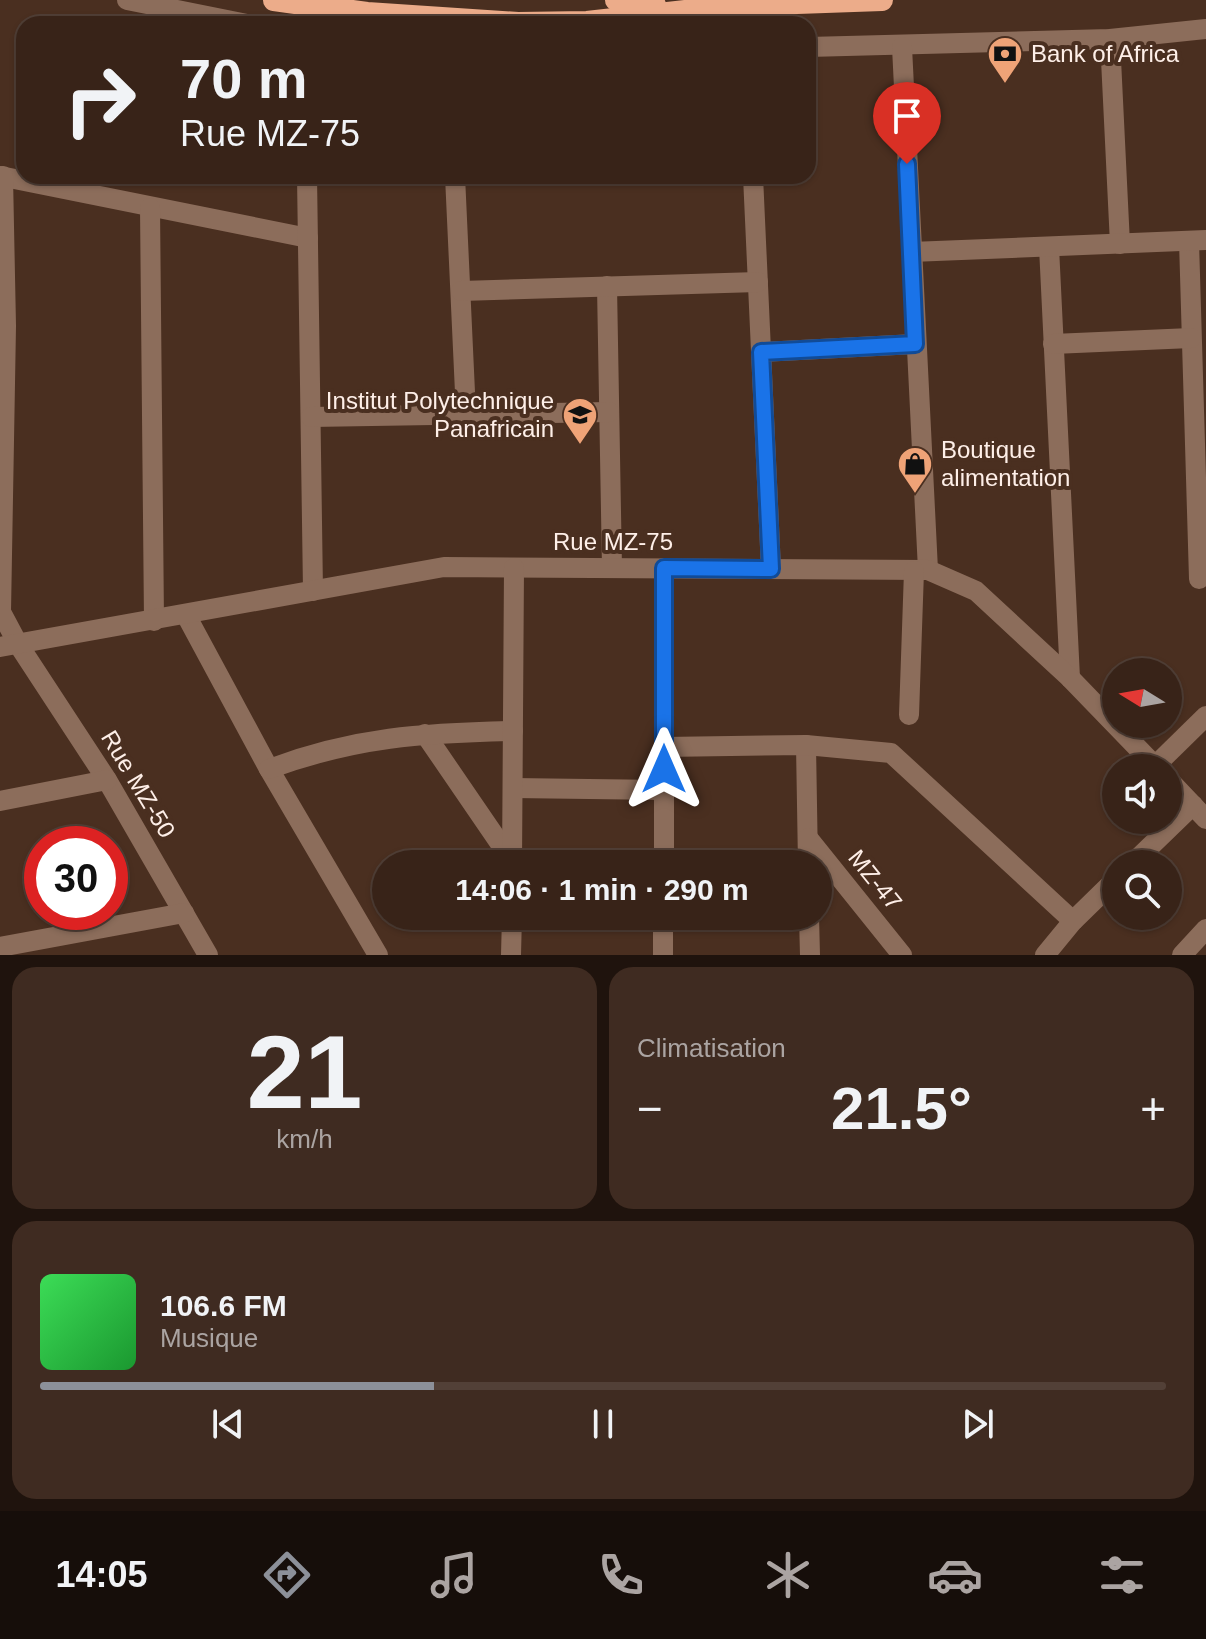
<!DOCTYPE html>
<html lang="fr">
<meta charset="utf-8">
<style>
body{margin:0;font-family:Helvetica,sans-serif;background:#3f2b21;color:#f1f3f6;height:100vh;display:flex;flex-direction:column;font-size:30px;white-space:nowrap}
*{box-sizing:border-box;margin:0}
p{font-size:26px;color:#aba4a2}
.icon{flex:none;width:44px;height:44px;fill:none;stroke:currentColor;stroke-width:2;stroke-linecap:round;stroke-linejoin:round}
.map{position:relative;height:955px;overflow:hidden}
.side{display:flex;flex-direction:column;gap:12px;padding:12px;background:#1f130d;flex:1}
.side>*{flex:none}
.top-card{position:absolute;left:16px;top:16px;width:800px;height:168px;border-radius:24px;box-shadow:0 2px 6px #0004,0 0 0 2px #524037;background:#382318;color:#f1f3f6;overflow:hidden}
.needle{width:52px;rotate:281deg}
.tools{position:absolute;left:1102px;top:658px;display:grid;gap:16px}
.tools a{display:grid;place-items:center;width:80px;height:80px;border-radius:50%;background:#382318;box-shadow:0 2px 6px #0004,0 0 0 2px #524037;font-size:40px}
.speed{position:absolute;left:24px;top:826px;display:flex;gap:16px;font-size:40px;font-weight:700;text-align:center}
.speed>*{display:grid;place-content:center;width:104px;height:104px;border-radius:50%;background:#382318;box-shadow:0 2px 6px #0004,0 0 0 2px #524037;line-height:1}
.speed .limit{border:12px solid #d22;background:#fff;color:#111}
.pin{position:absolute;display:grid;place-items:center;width:68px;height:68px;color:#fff;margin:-82px -34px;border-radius:50% 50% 50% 0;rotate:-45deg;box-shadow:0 0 8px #0007}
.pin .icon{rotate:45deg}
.me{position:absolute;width:88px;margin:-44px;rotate:0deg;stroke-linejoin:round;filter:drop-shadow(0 0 6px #0008)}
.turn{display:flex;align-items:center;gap:28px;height:168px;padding:0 32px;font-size:36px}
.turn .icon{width:104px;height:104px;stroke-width:2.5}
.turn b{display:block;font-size:56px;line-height:68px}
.big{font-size:60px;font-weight:700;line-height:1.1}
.side .tile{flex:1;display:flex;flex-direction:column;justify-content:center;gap:12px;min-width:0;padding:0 28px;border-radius:24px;background:#3f2b21}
.side .dial{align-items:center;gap:0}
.dial b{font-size:104px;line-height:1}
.song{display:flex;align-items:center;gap:24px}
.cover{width:96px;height:96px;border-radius:12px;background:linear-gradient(135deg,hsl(130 70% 55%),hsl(130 70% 35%))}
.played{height:8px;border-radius:4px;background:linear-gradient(90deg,#8c9099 35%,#524037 35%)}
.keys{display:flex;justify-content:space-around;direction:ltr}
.heat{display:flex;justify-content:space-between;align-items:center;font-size:44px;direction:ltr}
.side .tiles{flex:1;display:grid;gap:12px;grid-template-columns:1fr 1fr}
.tile:last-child{grid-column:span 2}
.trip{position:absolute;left:372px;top:850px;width:460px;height:80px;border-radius:40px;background:#382318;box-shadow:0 2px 6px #0004,0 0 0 2px #524037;font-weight:700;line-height:80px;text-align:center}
.tab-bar{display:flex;height:128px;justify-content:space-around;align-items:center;background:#160e0a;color:#aba4a2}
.tab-bar .icon{width:56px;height:56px}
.tab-bar .on{color:#8c9099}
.tab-bar b{font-size:36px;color:#f1f3f6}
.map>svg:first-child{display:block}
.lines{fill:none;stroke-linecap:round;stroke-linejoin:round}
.minor{stroke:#8c6d5b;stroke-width:20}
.trunk{stroke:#ecac8a;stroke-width:22}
.route-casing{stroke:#114b97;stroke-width:20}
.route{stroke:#1a73e8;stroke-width:14}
.labels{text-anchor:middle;stroke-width:8;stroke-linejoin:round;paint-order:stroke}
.poi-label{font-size:24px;fill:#feefe8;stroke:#4a2f20;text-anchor:start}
.street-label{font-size:24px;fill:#feefe8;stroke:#4a2f20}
</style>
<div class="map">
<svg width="1206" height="955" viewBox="0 0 1206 955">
<rect width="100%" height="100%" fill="#4a2f20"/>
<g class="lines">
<g class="minor">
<polyline points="127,0 247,24"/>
<polyline points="1110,39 1120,244"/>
<polyline points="808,47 1110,39 1206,29"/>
<polyline points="902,47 928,570"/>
<polyline points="0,176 308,238"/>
<polyline points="3,176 6,326 1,612 18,644 107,780 208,955"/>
<polyline points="307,176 313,591"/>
<polyline points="455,176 466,414"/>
<polyline points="753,176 771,569"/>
<polyline points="150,208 154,621"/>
<polyline points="1189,241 1199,579"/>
<polyline points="1049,247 1070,678"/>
<polyline points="911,252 1206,240"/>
<polyline points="607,286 612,568"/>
<polyline points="461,291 758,282"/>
<polyline points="1053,344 1191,338"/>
<polyline points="761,352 915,344"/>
<polyline points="311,417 609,412"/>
<polyline points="186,615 269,769 378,955"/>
<polyline points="0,647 444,567 928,570 976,591 1070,678 1157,768"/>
<polyline points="909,715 914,571"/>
<polyline points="425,734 512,861"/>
<polyline points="806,745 808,864"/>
<polyline points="664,747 806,745 891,753 1073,921"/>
<polyline points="1155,766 1206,716"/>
<path d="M269 769C355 737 423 733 513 731"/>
<polyline points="1168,779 1206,819"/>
<polyline points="513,788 664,790"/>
<polyline points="0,801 107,780"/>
<polyline points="808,838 902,955"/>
<polyline points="512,864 514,568"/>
<polyline points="664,864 664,568"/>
<polyline points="1132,864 1193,805"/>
<polyline points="809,916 810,955"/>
<polyline points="0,947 184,913"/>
<polyline points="511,955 512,916"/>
<polyline points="663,955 663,916"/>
<polyline points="1045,955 1073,921 1116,879"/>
<polyline points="1182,955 1206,929"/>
</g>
<g class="trunk">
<polyline points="274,0 367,13 518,23 587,22 738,5 882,0"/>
<polyline points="616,0 655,5"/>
</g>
</g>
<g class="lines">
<defs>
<polyline id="route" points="664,769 664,568 771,569 761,352 915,344 907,164"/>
</defs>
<use href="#route" class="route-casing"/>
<use href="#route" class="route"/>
</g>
<defs>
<symbol id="bank-pin" viewBox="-11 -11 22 30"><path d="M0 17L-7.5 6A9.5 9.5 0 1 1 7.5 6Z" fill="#efa377" stroke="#4a2f20"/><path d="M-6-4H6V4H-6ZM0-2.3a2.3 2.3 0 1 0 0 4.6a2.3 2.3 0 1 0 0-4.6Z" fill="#111"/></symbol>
<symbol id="university-pin" viewBox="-11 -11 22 30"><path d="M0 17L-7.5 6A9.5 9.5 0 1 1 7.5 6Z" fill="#efa377" stroke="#4a2f20"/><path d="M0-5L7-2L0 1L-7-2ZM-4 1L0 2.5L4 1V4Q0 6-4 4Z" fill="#111"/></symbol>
<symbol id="shop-pin" viewBox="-11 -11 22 30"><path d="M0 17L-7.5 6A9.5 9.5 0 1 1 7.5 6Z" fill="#efa377" stroke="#4a2f20"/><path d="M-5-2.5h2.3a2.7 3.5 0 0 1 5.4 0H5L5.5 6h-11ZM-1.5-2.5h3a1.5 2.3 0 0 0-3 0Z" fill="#111"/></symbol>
</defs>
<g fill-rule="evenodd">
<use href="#bank-pin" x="985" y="34" width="40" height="54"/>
<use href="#university-pin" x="560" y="395" width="40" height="54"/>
<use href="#shop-pin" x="895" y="444" width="40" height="54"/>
</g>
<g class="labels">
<g class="poi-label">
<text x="1031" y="62">Bank of Africa</text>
<text x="554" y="409" text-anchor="end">Institut Polytechnique<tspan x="554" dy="28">Panafricain</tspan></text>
<text x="941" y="458">Boutique<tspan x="941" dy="28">alimentation</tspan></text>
</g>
<g class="street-label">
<text x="613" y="550">Rue MZ-75</text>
<text transform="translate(138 784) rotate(59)" y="8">Rue MZ-50</text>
<text transform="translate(875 880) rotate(51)" y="8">MZ-47</text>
</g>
</g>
</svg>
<div class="tools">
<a><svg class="needle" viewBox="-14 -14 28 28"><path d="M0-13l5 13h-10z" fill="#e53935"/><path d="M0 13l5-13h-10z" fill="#aba4a2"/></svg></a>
<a><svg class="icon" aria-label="sound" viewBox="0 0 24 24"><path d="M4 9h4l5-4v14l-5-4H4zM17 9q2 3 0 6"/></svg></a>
<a><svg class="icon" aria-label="search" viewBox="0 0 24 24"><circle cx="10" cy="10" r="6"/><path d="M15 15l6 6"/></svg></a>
</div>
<div class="speed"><div class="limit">30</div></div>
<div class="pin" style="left:907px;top:164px;background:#d93025"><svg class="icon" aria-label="arrive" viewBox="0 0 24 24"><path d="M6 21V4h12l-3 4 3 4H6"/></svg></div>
<svg class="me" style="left:664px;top:769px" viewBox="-20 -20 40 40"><path d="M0-17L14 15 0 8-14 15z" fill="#1a73e8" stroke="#fff" stroke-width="4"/></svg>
<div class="trip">14:06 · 1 min · 290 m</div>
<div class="top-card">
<div class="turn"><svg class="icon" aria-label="right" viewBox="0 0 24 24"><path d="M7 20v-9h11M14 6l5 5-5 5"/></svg><div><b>70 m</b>Rue MZ-75</div></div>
</div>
</div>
<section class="side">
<div class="tiles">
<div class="tile dial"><b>21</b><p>km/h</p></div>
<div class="tile"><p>Climatisation</p>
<div class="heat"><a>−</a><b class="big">21.5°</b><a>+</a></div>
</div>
<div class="tile">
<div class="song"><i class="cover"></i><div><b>106.6 FM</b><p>Musique</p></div></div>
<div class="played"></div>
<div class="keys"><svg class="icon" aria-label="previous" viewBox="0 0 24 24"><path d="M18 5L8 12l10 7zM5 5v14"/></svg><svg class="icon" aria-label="pause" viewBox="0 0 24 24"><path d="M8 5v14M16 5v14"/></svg><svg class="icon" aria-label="next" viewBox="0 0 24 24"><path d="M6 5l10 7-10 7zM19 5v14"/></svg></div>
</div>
</div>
</section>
<nav class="tab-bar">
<b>14:05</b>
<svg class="icon on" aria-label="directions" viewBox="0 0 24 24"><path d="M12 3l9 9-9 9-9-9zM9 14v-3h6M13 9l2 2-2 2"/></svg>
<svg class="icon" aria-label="music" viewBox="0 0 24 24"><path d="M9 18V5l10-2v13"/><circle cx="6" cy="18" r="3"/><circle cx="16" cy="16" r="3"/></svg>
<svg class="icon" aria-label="phone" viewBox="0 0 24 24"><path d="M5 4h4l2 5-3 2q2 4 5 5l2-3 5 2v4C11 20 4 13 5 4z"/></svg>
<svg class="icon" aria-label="climate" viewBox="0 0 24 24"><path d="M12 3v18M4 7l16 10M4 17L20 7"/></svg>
<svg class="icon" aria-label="car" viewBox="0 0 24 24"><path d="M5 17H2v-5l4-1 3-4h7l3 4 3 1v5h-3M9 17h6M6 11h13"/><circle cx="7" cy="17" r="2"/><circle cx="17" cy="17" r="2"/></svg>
<svg class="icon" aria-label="filters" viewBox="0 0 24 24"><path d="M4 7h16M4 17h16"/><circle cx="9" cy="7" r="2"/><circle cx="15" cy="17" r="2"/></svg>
</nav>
